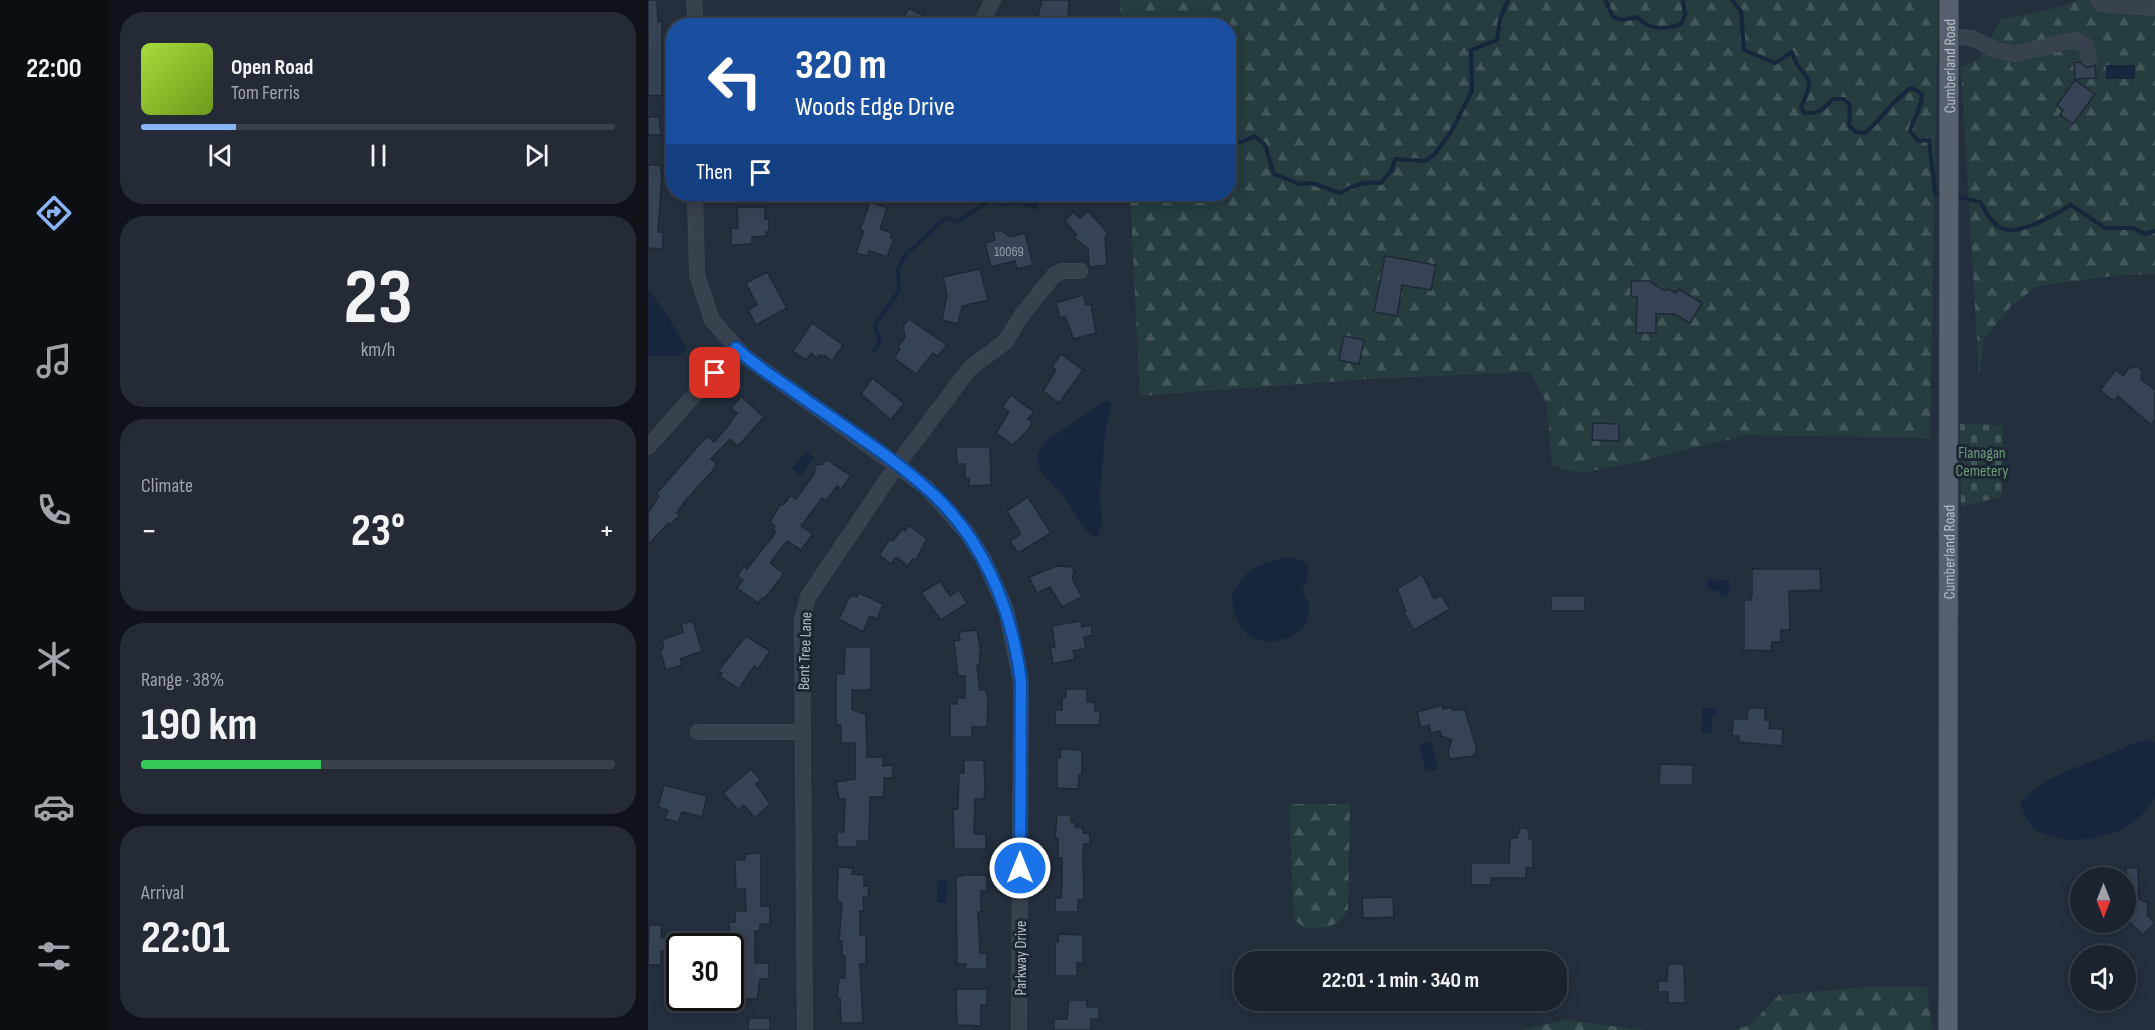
<!DOCTYPE html>
<meta charset="utf-8">
<style>
body{margin:0;font-family:"Sofia Sans Condensed",sans-serif;background:#242b36;color:#f1f3f6;height:100vh;display:flex;flex-direction:column;font-size:22px;white-space:nowrap}
*{box-sizing:border-box;margin:0}
p{font-size:20px;color:#a0a4aa}
.icon{flex:none;width:33px;height:33px;fill:none;stroke:currentColor;stroke-width:2;stroke-linecap:round;stroke-linejoin:round}
.map{position:relative;flex:1;overflow:hidden}
.drawer{display:flex;flex-direction:column;gap:12px;padding:12px;background:#0f1319;width:540px}
.drawer>*{flex:none}
.banner{position:absolute;left:18px;top:18px;width:570px;height:183px;border-radius:24px;box-shadow:0 3px 15px #0003,0 0 0 2px #39404a;background:#1a4fa0;color:#fff;overflow:hidden}
.needle{width:39px;rotate:180deg}
.controls{position:absolute;left:1422px;top:867px;display:grid;gap:12px}
.controls a{display:grid;place-items:center;width:66px;height:66px;border-radius:50%;background:#1b232e;box-shadow:0 3px 15px #0003,0 0 0 2px #39404a;font-size:30px}
.speed{position:absolute;left:18px;top:933px;display:flex;gap:12px;font-size:30px;font-weight:700;text-align:center}
.speed>*{display:grid;place-content:center;width:78px;height:78px;border-radius:50%;background:#1b232e;box-shadow:0 3px 15px #0003,0 0 0 2px #39404a;line-height:1}
.speed .limit{border:3px solid #111;border-radius:9px;background:#fff;color:#111}
.pin{position:absolute;display:grid;place-items:center;width:51px;height:51px;color:#fff;margin:-26px;border-radius:12px;box-shadow:0 3px 9px #0006}
.me{position:absolute;width:66px;margin:-33px;rotate:0deg;stroke-linejoin:round;filter:drop-shadow(0 0 4px #0008)}
.turn{display:flex;align-items:center;gap:21px;height:126px;padding:0 30px;font-size:27px}
.turn .icon{width:78px;height:78px;stroke-width:2.5}
.turn b{display:block;font-size:42px;line-height:51px}
.then{display:flex;align-items:center;height:57px;padding:0 30px;background:#0003;gap:12px;font-size:22px}
.big{font-size:45px;font-weight:700;line-height:1.1}
.drawer .card{flex:1;display:flex;flex-direction:column;justify-content:center;gap:9px;min-width:0;padding:0 21px;border-radius:24px;background:#242b36}
.drawer .dial{align-items:center;gap:0}
.dial b{font-size:78px;line-height:1}
.song{display:flex;align-items:center;gap:18px}
.cover{width:72px;height:72px;border-radius:9px;background:linear-gradient(135deg,hsl(80 70% 55%),hsl(80 70% 35%))}
.played{height:6px;border-radius:3px;background:linear-gradient(90deg,#8ab4f8 20%,#39404a 20%)}
.keys{display:flex;justify-content:space-around;direction:ltr}
.heat{display:flex;justify-content:space-between;align-items:center;font-size:33px;direction:ltr}
.charge{height:9px;border-radius:4px;background:linear-gradient(90deg,#34c759 38%,#39404a 0)}
.trip{position:absolute;left:586px;top:951px;width:333px;height:60px;border-radius:24px;background:#1b232e;box-shadow:0 3px 15px #0003,0 0 0 2px #39404a;font-weight:700;line-height:60px;text-align:center}
main{display:flex;flex:1;min-height:0}
.dock{display:flex;flex-direction:column;width:108px;justify-content:space-around;align-items:center;background:#0b0e12;color:#a0a4aa}
.dock .icon{width:42px;height:42px}
.dock .selected{color:#8ab4f8}
.dock b{font-size:27px;color:#f1f3f6}
.map>svg:first-child{display:block}
.forest{fill:url(#forest-firs)}
.cemetery{fill:url(#cemetery-stones)}
.water{fill:#17263c}
.lines{fill:none;stroke-linecap:round;stroke-linejoin:round}
.stream{stroke:#17263c;stroke-width:4}
.building{fill:#364354;stroke:#1f2835;stroke-width:1.5}
.minor-casing{stroke:#414a57;stroke-width:16}
.major-casing{stroke:#414a57;stroke-width:20}
.minor{stroke:#38414e;stroke-width:15}
.major{stroke:#56606e;stroke-width:18}
.route-casing{stroke:#114b97;stroke-width:15}
.route{stroke:#1a73e8;stroke-width:10}
.labels{text-anchor:middle;stroke-width:6;stroke-linejoin:round;paint-order:stroke}
.number-label{font-size:14px;fill:#929caa}
.street-label{font-size:16px;fill:#b4bcc9;stroke:#1d2633}
.park-label{font-size:16px;fill:#6b9a76;stroke:#1d2633}
</style>
<main>
<nav class="dock">
<b>22:00</b>
<svg class="icon selected" aria-label="directions" viewBox="0 0 24 24"><path d="M12 3l9 9-9 9-9-9zM9 14v-3h6M13 9l2 2-2 2"/></svg>
<svg class="icon" aria-label="music" viewBox="0 0 24 24"><path d="M9 18V5l10-2v13"/><circle cx="6" cy="18" r="3"/><circle cx="16" cy="16" r="3"/></svg>
<svg class="icon" aria-label="phone" viewBox="0 0 24 24"><path d="M5 4h4l2 5-3 2q2 4 5 5l2-3 5 2v4C11 20 4 13 5 4z"/></svg>
<svg class="icon" aria-label="climate" viewBox="0 0 24 24"><path d="M12 3v18M4 7l16 10M4 17L20 7"/></svg>
<svg class="icon" aria-label="car" viewBox="0 0 24 24"><path d="M5 17H2v-5l4-1 3-4h7l3 4 3 1v5h-3M9 17h6M6 11h13"/><circle cx="7" cy="17" r="2"/><circle cx="17" cy="17" r="2"/></svg>
<svg class="icon" aria-label="filters" viewBox="0 0 24 24"><path d="M4 7h16M4 17h16"/><circle cx="9" cy="7" r="2"/><circle cx="15" cy="17" r="2"/></svg>
</nav>
<section class="drawer">
<div class="card">
<div class="song"><i class="cover"></i><div><b>Open Road</b><p>Tom Ferris</p></div></div>
<div class="played"></div>
<div class="keys"><svg class="icon" aria-label="previous" viewBox="0 0 24 24"><path d="M18 5L8 12l10 7zM5 5v14"/></svg><svg class="icon" aria-label="pause" viewBox="0 0 24 24"><path d="M8 5v14M16 5v14"/></svg><svg class="icon" aria-label="next" viewBox="0 0 24 24"><path d="M6 5l10 7-10 7zM19 5v14"/></svg></div>
</div>
<div class="card dial"><b>23</b><p>km/h</p></div>
<div class="card"><p>Climate</p>
<div class="heat"><a>−</a><b class="big">23°</b><a>+</a></div>
</div>
<div class="card"><p>Range · 38%</p><b class="big">190 km</b><div class="charge"></div></div>
<div class="card"><p>Arrival</p><b class="big">22:01</b></div>
</section>
<div class="map">
<svg width="1507" height="1030" viewBox="0 0 1507 1030">
<defs>
<pattern id="forest-firs" width="22" height="20" patternUnits="userSpaceOnUse" patternTransform="scale(1.5)"><rect width="22" height="20" fill="#263c3f"/><path d="M5 1l3.5 6h-7zM16 11l3.5 6h-7z" fill="#435659"/></pattern>
<pattern id="cemetery-stones" width="16" height="16" patternUnits="userSpaceOnUse" patternTransform="scale(1.5)"><rect width="16" height="16" fill="#263c3f"/><path d="M2 7V4a2 2 0 0 1 4 0v3zM10 15v-3a2 2 0 0 1 4 0v3z" fill="#435659"/></pattern>
</defs>
<rect width="100%" height="100%" fill="#242f3e"/>
<g class="forest">
<polygon points="472,0 1290,0 1282,438 1099,435 985,463 931,473 904,465 899,404 882,372 719,379 492,396 482,194 580,194 580,26 473,25"/>
<polygon points="1432,0 1507,0 1507,274 1472,275 1390,286 1363,306 1336,339 1331,374 1313,68 1331,59 1353,19 1397,11"/>
<path d="M641 804H702L700 910C688 930 678 927 656 928L646 919Z"/>
<polygon points="1217,987 1279,987 1284,1030 1085,1030 1102,1025 1131,995"/>
<polygon points="918,1020 996,1030 872,1030"/>
</g>
<polygon class="cemetery" points="1312,424 1355,425 1354,497 1313,506"/>
<g class="water">
<rect x="1458" y="65" width="29" height="14"/>
<path d="M0 290C7 296 37 342 38 350L30 356H0Z"/>
<polygon points="459,400 464,403 458,426 452,492 454,524 449,537 443,535 429,520 421,503 392,471 389,456 394,444"/>
<polygon points="158,451 166,458 153,476 144,469"/>
<path d="M640 557 651 559 659 564 661 575 654 591 662 606 658 625C625 656 585 643 584 595 599 567 610 564 640 557Z"/>
<polygon points="1060,579 1079,580 1082,584 1080,597 1075,597 1069,591 1058,588"/>
<polygon points="1054,708 1069,708 1069,716 1064,716 1063,734 1053,733"/>
<path d="M1502 740 1507 743V798C1501 806 1494 817 1485 822 1459 841 1417 846 1388 830 1379 825 1376 812 1372 803 1393 779 1421 770 1450 759 1468 752 1482 743 1502 740Z"/>
<polygon points="783,741 790,769 778,772 771,745"/>
<polygon points="299,880 299,903 289,903 289,881"/>
</g>
<g class="lines">
<g class="stream">
<path d="M957 0 965 17 974 20 989 17C1001 30 1018 30 1033 24L1037 15 1035 0"/>
<path d="M1084 0 1093 11 1096 50 1127 63 1144 52C1152 82 1172 69 1153 107L1156 113C1169 115 1177 108 1185 99H1196L1202 105 1201 126 1208 132 1217 133C1234 119 1244 100 1263 88L1274 94C1274 108 1266 117 1262 131L1270 141 1281 140 1287 193 1295 194"/>
<path d="M580 143H591L607 136 617 145 626 174 652 184 664 183 692 193C706 185 716 181 733 183L743 171 747 159 777 161 786 155 803 132 824 91 823 50 849 40 852 19 860 0"/>
<path d="M1306 196 1332 202C1337 211 1344 224 1353 228 1370 237 1408 214 1423 205L1457 228H1485L1497 234 1507 231"/>
<polyline points="225,350 232,343 227,325 251,291 250,269 256,257 292,222 299,218 309,222 342,200 357,204 370,201 387,207 393,194"/>
</g>
</g>
<g class="building">
<polygon points="0,0 9,0 10,22 14,21 14,96 0,95"/>
<polygon points="394,0 421,0 420,19 417,19 415,26 389,20"/>
<polygon points="261,8 278,17 274,26 251,26"/>
<polygon points="1432,62 1439,68 1447,65 1448,78 1427,79 1426,63"/>
<polygon points="1427,80 1447,94 1425,124 1412,115 1415,110 1409,105"/>
<polygon points="0,117 11,117 13,135 0,135"/>
<polygon points="0,165 12,165 14,174 10,232 15,232 15,249 0,248"/>
<polygon points="222,202 239,208 232,229 244,233 242,237 246,239 239,257 221,251 219,256 208,253 216,231 212,230"/>
<polygon points="89,207 117,207 117,219 121,219 121,232 118,232 118,236 104,237 104,244 83,245 83,228 90,228"/>
<polygon points="440,211 460,233 457,237 459,265 441,267 440,249 426,238 429,235 417,221 425,212 432,218"/>
<polygon points="353,230 362,237 377,233 385,265 369,269 367,261 343,267 337,243 347,240 345,232"/>
<polygon points="737,256 788,265 783,290 754,285 749,316 726,312"/>
<polygon points="332,269 340,300 314,306 310,324 294,320 299,295 295,277"/>
<polygon points="119,272 139,308 108,325 100,310 109,305 98,283"/>
<polygon points="983,281 1001,281 1017,291 1021,289 1028,293 1031,289 1054,303 1042,323 1026,314 1008,314 1008,333 988,333 989,297 983,296"/>
<polygon points="435,295 438,305 443,304 448,333 426,339 417,317 412,318 408,303"/>
<polygon points="261,319 299,345 290,356 285,353 268,374 246,358 252,349 250,347 257,337 255,326"/>
<polygon points="164,323 195,345 184,361 177,356 171,355 169,358 163,353 158,360 145,351"/>
<polygon points="696,336 716,340 711,364 691,360"/>
<polygon points="413,354 435,370 411,403 395,391 408,370 404,367"/>
<polygon points="1489,367 1494,371 1493,379 1507,390 1507,419 1503,425 1470,396 1466,401 1452,390 1468,370 1475,376 1481,368"/>
<polygon points="224,378 256,403 243,420 213,394"/>
<polygon points="363,395 386,412 380,419 384,422 380,430 365,445 348,433 361,412 354,407"/>
<polygon points="93,396 116,417 90,446 82,439 63,459 68,463 67,468 38,500 29,513 32,515 22,525 20,523 0,545 0,513 11,496 8,494 59,436 66,442 80,426 89,413 83,408"/>
<polygon points="945,423 971,424 971,441 944,440"/>
<polygon points="308,447 342,447 343,485 321,486 321,478 317,478 317,464 309,464"/>
<polygon points="178,459 203,476 193,489 189,486 178,501 174,498 153,526 165,534 153,550 139,541 122,563 136,574 117,598 114,598 110,603 89,588 95,580 89,576 96,566 99,569 128,532 125,530 127,526 122,522 132,505 135,505 143,495 148,499 166,474 168,465 175,464"/>
<polygon points="380,497 403,533 370,553 362,541 373,534 359,511"/>
<polygon points="261,525 279,539 267,561 265,559 260,566 248,557 243,564 231,555 242,539 245,541 254,529 257,531"/>
<polygon points="409,566 424,567 426,573 424,578 434,597 414,607 402,587 389,593 381,577"/>
<polygon points="1104,569 1172,569 1173,590 1141,591 1142,630 1133,630 1133,642 1124,642 1123,651 1096,650 1096,600 1103,600 1104,595"/>
<polygon points="774,574 786,599 793,595 802,609 766,630 755,612 758,611 749,589"/>
<polygon points="292,581 302,596 311,590 319,603 293,620 273,593"/>
<polygon points="211,593 235,604 229,619 222,616 215,632 191,619 201,598 204,595 209,597"/>
<rect x="903" y="596" width="34" height="15"/>
<polygon points="45,621 54,651 32,659 34,665 18,670 12,650 16,648 14,640 35,632 33,624"/>
<polygon points="433,621 434,627 443,625 445,635 436,637 438,648 425,651 427,659 405,664 402,648 407,647 404,626"/>
<polygon points="329,630 333,654 331,654 332,665 329,665 332,690 338,690 340,699 339,727 324,727 324,737 302,737 302,704 309,704 309,698 317,698 317,676 310,676 306,641 312,640 311,632"/>
<polygon points="98,636 122,651 110,669 106,666 91,689 72,677 74,673 70,671"/>
<polygon points="197,647 223,647 223,690 204,690 204,710 218,714 219,757 235,757 235,766 245,765 245,778 236,778 236,797 222,797 221,841 209,841 209,847 189,847 189,832 196,832 197,799 191,799 188,782 207,779 207,743 193,743 193,725 188,725 188,674 196,674"/>
<polygon points="418,689 439,689 439,702 447,702 447,711 452,711 452,725 407,725 407,710 414,710 414,697 418,697"/>
<polygon points="794,705 795,709 803,707 804,710 817,710 829,750 825,756 802,759 800,751 804,740 793,736 792,731 783,733 781,725 773,728 769,712"/>
<polygon points="1100,708 1117,708 1117,720 1122,720 1121,728 1135,729 1134,746 1091,742 1091,736 1084,736 1085,719 1099,719"/>
<polygon points="413,749 434,750 434,775 431,775 430,789 409,788 409,758 412,758"/>
<polygon points="316,760 336,760 337,791 336,799 327,799 326,834 338,834 338,849 306,849 305,809 310,809 311,773 316,773"/>
<polygon points="1012,764 1045,765 1045,785 1011,785"/>
<polygon points="103,769 113,780 108,784 122,804 107,818 96,805 90,810 75,793"/>
<polygon points="16,785 59,796 54,817 34,812 30,822 17,819 20,810 10,807"/>
<polygon points="409,815 423,815 423,822 427,822 427,827 435,828 435,833 442,834 442,844 436,844 435,856 436,900 430,900 430,912 407,912 407,898 413,898 414,882 414,858 410,858 410,838 407,838"/>
<polygon points="872,828 878,828 881,831 881,839 885,839 885,868 878,868 878,878 843,878 843,885 823,885 823,863 861,863 862,838 869,838"/>
<polygon points="113,853 113,906 122,906 122,924 112,924 112,931 107,931 107,963 121,963 121,979 112,979 109,999 86,999 86,981 82,977 89,969 97,969 97,945 87,945 87,934 81,934 81,922 87,922 87,911 98,911 97,889 88,889 87,860 97,860 97,854"/>
<polygon points="190,867 205,868 204,874 216,875 216,886 221,886 220,897 215,897 216,911 212,911 212,935 218,935 218,964 212,964 215,1023 193,1023 192,998 189,998 191,978 197,978 197,956 194,956 194,941 191,941 194,903 191,903 189,897"/>
<polygon points="1478,868 1490,868 1491,899 1500,903 1499,915 1507,923 1495,935 1478,919"/>
<polygon points="317,875 339,875 339,891 333,891 333,912 330,912 332,953 339,953 339,969 318,969 318,964 309,964 308,877"/>
<polygon points="745,897 746,917 715,918 714,898"/>
<polygon points="1,925 14,925 13,937 19,938 19,951 13,951 13,965 0,965"/>
<polygon points="411,934 435,935 435,963 429,963 429,976 407,976 407,942 410,942"/>
<polygon points="1020,964 1036,964 1037,1003 1020,1003 1020,992 1010,992 1010,981 1019,981"/>
<polygon points="308,989 339,989 339,1005 333,1005 333,1026 309,1025"/>
<polygon points="421,1000 439,1000 439,1007 451,1007 451,1019 443,1019 443,1030 406,1030 406,1019 419,1019"/>
<polygon points="101,1018 122,1018 122,1030 100,1030"/>
</g>
<g class="lines">
<defs>
<g id="minor">
<polyline points="46,0 48,26"/>
<polyline points="1450,0 1454,4 1507,8"/>
<polyline points="332,26 345,0"/>
<polyline points="1301,36 1324,38 1348,50 1366,54 1426,40 1437,45 1441,58"/>
<polyline points="47,194 49,275 64,320 95,355 278,487 319,533 336,560 358,609 373,682 371,1030"/>
<polyline points="0,447 88,348"/>
<polyline points="50,732 155,732"/>
<polyline points="157,1030 154,620 160,597 249,465 322,368 357,342 374,315 406,275 414,271 432,271"/>
</g>
<g id="major">
<path id="s1" d="M1300 1030 1301 0"/>
</g>
</defs>
<use href="#minor" class="minor-casing"/>
<use href="#major" class="major-casing"/>
<use href="#minor" class="minor"/>
<use href="#major" class="major"/>
</g>
<g class="lines">
<defs>
<path id="route" d="M67 373 88 348C106 365 127 378 147 392 190 423 236 451 276 486 334 535 364 608 373 682L372 868"/>
</defs>
<use href="#route" class="route-casing"/>
<use href="#route" class="route"/>
</g>
<g class="labels">
<g class="number-label">
<text x="361" y="256">10069</text>
</g>
<g class="street-label">
<text dy="6" stroke="none"><textPath href="#s1" startOffset="964">Cumberland Road</textPath></text>
<text dy="6" stroke="none"><textPath href="#s1" startOffset="478">Cumberland Road</textPath></text>
<text transform="translate(156 651) rotate(-88)" y="6">Bent Tree Lane</text>
<text transform="translate(372 958) rotate(-90)" y="6">Parkway Drive</text>
</g>
<g class="park-label">
<text x="1334" y="458">Flanagan<tspan x="1334" dy="18">Cemetery</tspan></text>
</g>
</g>
</svg>
<div class="controls">
<a><svg class="needle" viewBox="-14 -14 28 28"><path d="M0-13l5 13h-10z" fill="#e53935"/><path d="M0 13l5-13h-10z" fill="#a0a4aa"/></svg></a>
<a><svg class="icon" aria-label="sound" viewBox="0 0 24 24"><path d="M4 9h4l5-4v14l-5-4H4zM17 9q2 3 0 6"/></svg></a>
</div>
<div class="speed"><div class="limit">30</div></div>
<div class="pin" style="left:67px;top:373px;background:#d93025"><svg class="icon" aria-label="arrive" viewBox="0 0 24 24"><path d="M6 21V4h12l-3 4 3 4H6"/></svg></div>
<svg class="me" style="left:372px;top:868px" viewBox="-20 -20 40 40"><circle r="17" fill="#1a73e8" stroke="#fff" stroke-width="3"/><path d="M0-11L8 9 0 5-8 9z" fill="#fff"/></svg>
<div class="trip">22:01 · 1 min · 340 m</div>
<div class="banner">
<div class="turn"><svg class="icon" aria-label="left" viewBox="0 0 24 24"><path d="M17 20v-9H6M10 6l-5 5 5 5"/></svg><div><b>320 m</b>Woods Edge Drive</div></div>
<div class="then">Then<svg class="icon" aria-label="arrive" viewBox="0 0 24 24"><path d="M6 21V4h12l-3 4 3 4H6"/></svg></div>
</div>
</div>
</main>
